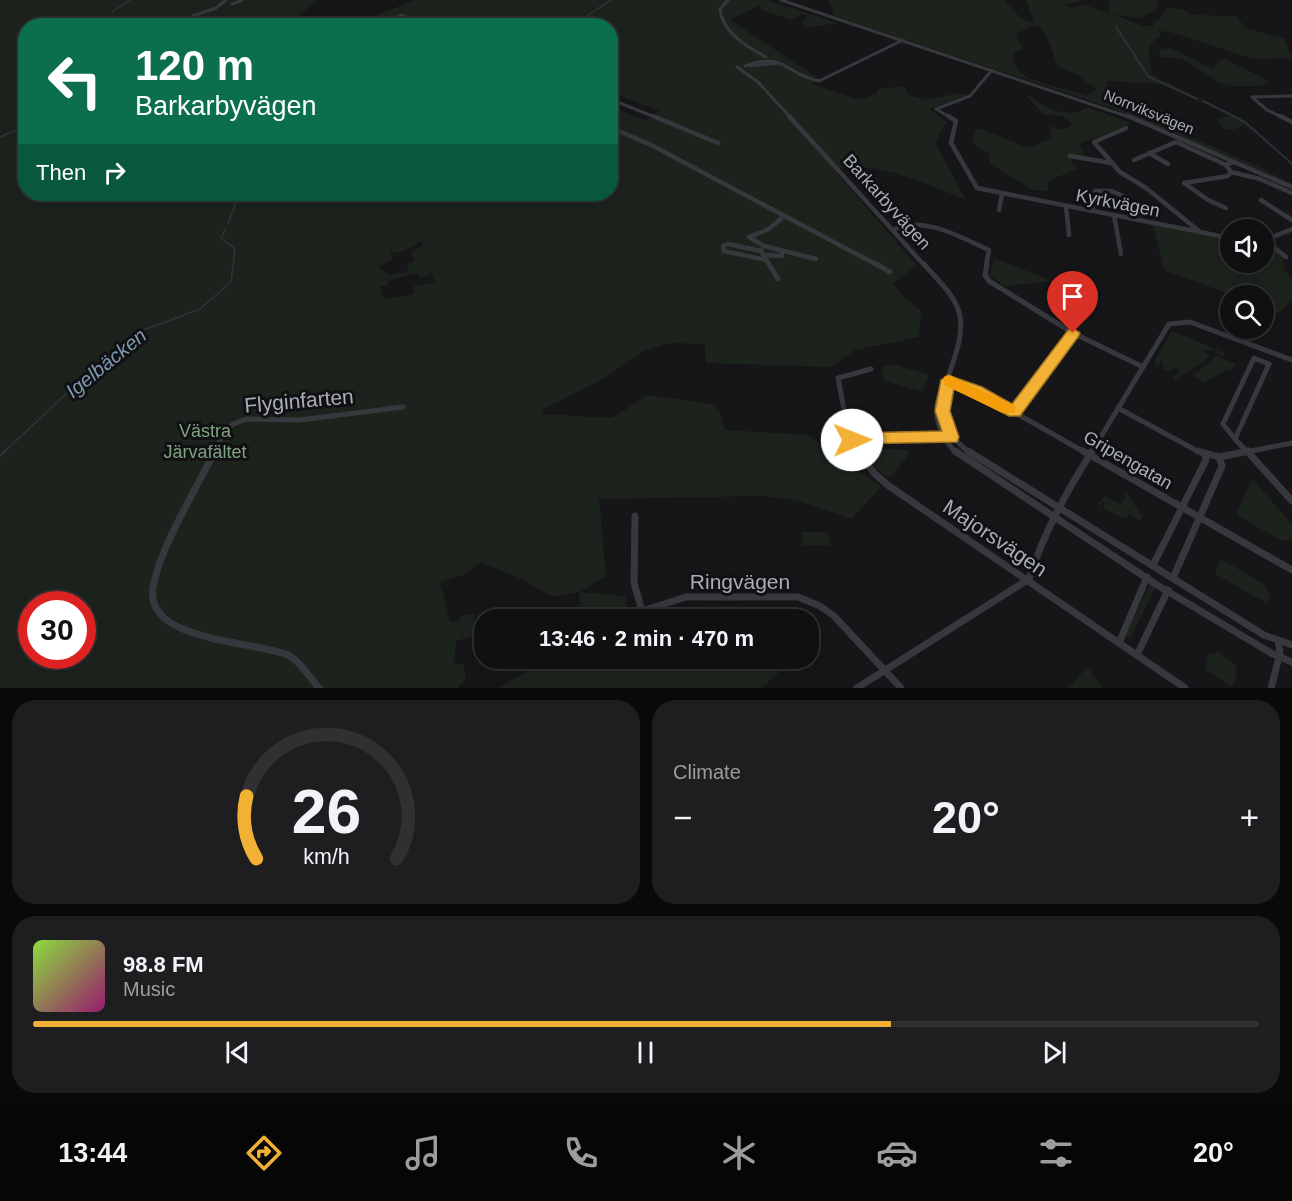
<!DOCTYPE html>
<meta charset="utf-8">
<style>
body{margin:0;font-family:Helvetica,sans-serif;background:#1e1e20;color:#f1f3f6;height:100vh;display:flex;flex-direction:column;font-size:22px;white-space:nowrap}
*{box-sizing:border-box;margin:0}
p{font-size:20px;color:#9c9d9f}
.icon{flex:none;width:33px;height:33px;fill:none;stroke:currentColor;stroke-width:2;stroke-linecap:round;stroke-linejoin:round}
.map{position:relative;height:688px;overflow:hidden}
.panel{display:flex;flex-direction:column;gap:12px;padding:12px;background:#09090a;flex:1}
.panel>*{flex:none}
.hud{position:absolute;left:18px;top:18px;width:600px;height:183px;border-radius:24px;box-shadow:0 3px 15px #0003,0 0 0 2px #303032;background:#0b6e4f;color:#fff;overflow:hidden}
.buttons{position:absolute;left:1220px;top:219px;display:grid;gap:12px}
.buttons a{display:grid;place-items:center;width:54px;height:54px;border-radius:50%;background:#101012;box-shadow:0 3px 15px #0003,0 0 0 2px #303032;font-size:30px}
.speed{position:absolute;left:18px;top:591px;display:flex;gap:12px;font-size:30px;font-weight:700;text-align:center}
.speed>*{display:grid;place-content:center;width:78px;height:78px;border-radius:50%;background:#101012;box-shadow:0 3px 15px #0003,0 0 0 2px #303032;line-height:1}
.speed .limit{border:9px solid #d22;background:#fff;color:#111}
.pin{position:absolute;display:grid;place-items:center;width:51px;height:51px;color:#fff;margin:-62px -26px;border-radius:50% 50% 50% 0;rotate:-45deg;box-shadow:0 0 6px #0007}
.pin .icon{rotate:45deg}
.me{position:absolute;width:66px;margin:-33px;rotate:89deg;stroke-linejoin:round;filter:drop-shadow(0 0 4px #0008)}
.turn{display:flex;align-items:center;gap:21px;height:126px;padding:0 18px;font-size:27px}
.turn .icon{width:78px;height:78px;stroke-width:2.5}
.turn b{display:block;font-size:42px;line-height:51px}
.then{display:flex;align-items:center;height:57px;padding:0 18px;background:#0003;gap:12px;font-size:22px}
.big{font-size:45px;font-weight:800;line-height:1.1}
.panel .tile{flex:1;display:flex;flex-direction:column;justify-content:center;gap:9px;min-width:0;padding:0 21px;border-radius:24px;background:#1e1e20}
.panel .dial{align-items:center;gap:0}
.dial svg{height:156px;overflow:visible;fill:none;stroke:#303032;stroke-width:7;stroke-linecap:round;text-anchor:middle}
.dial text{fill:#f1f3f6;stroke:none}
.song{display:flex;align-items:center;gap:18px}
.cover{width:72px;height:72px;border-radius:9px;background:linear-gradient(135deg,hsl(90 70% 55%),hsl(320 70% 35%))}
.played{height:6px;border-radius:3px;background:linear-gradient(90deg,#f2b134 70%,#303032 70%)}
.keys{display:flex;justify-content:space-around;direction:ltr}
.heat{display:flex;justify-content:space-between;align-items:center;font-size:33px;direction:ltr}
.panel .tiles{flex:1;display:grid;gap:12px;grid-template-columns:1fr 1fr}
.tile:last-child{grid-column:span 2}
.trip{position:absolute;left:474px;top:609px;width:345px;height:60px;border-radius:24px;background:#101012;box-shadow:0 3px 15px #0003,0 0 0 2px #303032;font-weight:800;line-height:60px;text-align:center}
.tab-bar{display:flex;height:96px;justify-content:space-around;align-items:center;background:#060607;color:#9c9d9f}
.tab-bar .icon{width:42px;height:42px}
.tab-bar .current{color:#f2b134}
.tab-bar b{font-size:27px;color:#f1f3f6}
.map>svg:first-child{display:block}
.green{fill:#1c231d;fill-rule:evenodd}
.lines{fill:none;stroke-linecap:round;stroke-linejoin:round}
.stream-far1{stroke:#2c353c;stroke-width:1.5}
.stream{stroke:#2c353c;stroke-width:2}
.minor-far3{stroke:#37383d;stroke-width:3}
.minor-far2{stroke:#37383d;stroke-width:4.5}
.minor-far1{stroke:#37383d;stroke-width:5}
.minor{stroke:#37383d;stroke-width:7}
.route{fill:#f2b134;stroke:#9d7322;stroke-width:1.5}
.slow{fill:#f59e0b}
.labels{text-anchor:middle;stroke-width:6;stroke-linejoin:round;paint-order:stroke}
.far-street-label{font-size:15px;fill:#a8adb8;stroke:#111113}
.street-label{font-size:18px;fill:#a8adb8;stroke:#111113}
.park-label{font-size:18px;fill:#7fa381;stroke:#111113}
.water-label{font-size:20px;font-style:italic;fill:#7f9bb3;stroke:#111113}
.near-street-label{font-size:21px;fill:#a8adb8;stroke:#111113}
</style>
<div class="map">
<svg width="1292" height="688" viewBox="0 0 1292 688">
<rect width="100%" height="100%" fill="#161618"/>
<g class="green">
<path d="M0 0H316L290 25 26 26V194H610L611 106 646 121 659 111 611 92 610 26 352 25 415 0H767L837 23 807 28 802 23 807 15H801L792 20 761 10 760 5 730 20 818 78 811 84 859 100 877 93 878 89 905 86 908 95 926 100 960 93 967 95 929 109 947 122 935 142 965 199C922 183 879 160 833 169L916 265 893 284 904 297 921 311 919 337 855 350 831 367 706 363 705 344 670 343 644 351 603 379 544 409 542 414 612 418 648 395 711 404 720 411 725 430 808 435 881 487 852 519 795 500 760 496 599 499 606 576 580 592 626 596 629 619H632H582L579 592 553 597 522 579 480 562 466 574 440 582 450 621 458 622 461 616 475 613 474 636 456 641 454 663 463 664 466 681 458 685 459 688H0ZM422 241 423 245 411 253 415 261 408 264 407 272 389 275 378 267 393 259 390 252 400 253ZM432 271 435 282 414 286 413 294 388 299 381 294 380 286H387L389 280 416 273 420 277 430 275ZM32 604H82V656H32Z"/>
<path d="M829 0H1004C1013 9 1020 22 1034 22L1026 0H1086L1065 4 1070 8 1085 5 1108 13 1110 0H1156L1158 6C1144 22 1131 17 1113 14L1142 26H1154L1153 21 1159 20 1167 8 1182 9 1191 15 1236 16 1246 28 1285 39 1291 58 1254 59 1170 32 1159 31 1160 37 1155 39 1148 50 1152 75 1241 118 1260 133H1255L1244 125 1232 130 1222 128 1217 119 1231 116 1162 84 1106 81 1107 89C1118 93 1133 105 1142 107 1151 108 1157 107 1166 112L1165 119 1188 131 1191 133 1187 136 1251 163 1292 184 1112 108 834 16ZM1032 26H1038L1046 35 1058 66 1076 74 1097 89 1087 96 1027 78C1020 70 1012 66 1014 53L1023 49 1016 34Z"/>
<polygon points="1171,48 1212,69 1224,58 1267,80 1262,86 1234,86 1218,82 1183,59 1160,57 1159,49"/>
<polygon points="1025,94 1055,111 1075,113 1087,107 1131,123 1079,144 1085,157 1072,156 1072,164 1077,169 1048,181 1048,191 1033,190 990,164 990,154 980,149 972,140 977,129 980,129 1029,148 1051,138 1049,126 1062,130 1073,125 1063,116 1044,115"/>
<polygon points="1153,225 1230,240 1230,262 1263,262 1265,242 1282,255 1285,271 1292,279 1292,299 1279,313 1263,307 1263,296 1232,295 1164,270"/>
<polygon points="994,258 1052,281 1005,286 990,276"/>
<polygon points="1172,331 1225,353 1222,357 1216,350 1202,350 1210,357 1175,380 1173,378 1180,370 1174,367 1174,370 1170,369 1170,372 1164,370 1161,359 1159,366 1154,363"/>
<polygon points="1216,356 1236,364 1232,370 1228,369 1204,383 1193,376"/>
<polygon points="893,364 929,375 923,392 884,380 882,367"/>
<polygon points="875,449 908,450 909,454 892,476 887,477 871,463 865,453"/>
<polygon points="1252,479 1292,524 1292,539 1283,541 1236,515"/>
<polygon points="1127,493 1142,517 1140,521 1129,514 1126,519 1104,509 1105,503 1102,501 1100,507 1098,504 1104,496 1121,504"/>
<polygon points="801,532 828,532 831,546 803,545"/>
<polygon points="1223,560 1264,584 1271,599 1268,599 1268,604 1217,575 1215,572 1219,561"/>
<polygon points="1150,585 1155,588 1130,639 1125,636"/>
<polygon points="738,606 738,619 657,618 698,607"/>
<polygon points="1217,651 1237,666 1234,674 1237,676 1232,687 1205,669 1209,652 1214,656"/>
<polygon points="549,658 783,658 783,659 780,672 761,688 499,688"/>
<polygon points="1087,667 1103,688 1069,688"/>
</g>
<g class="lines">
<g class="stream-far1">
<polyline points="112,12 130,0"/>
<polyline points="92,26 97,21"/>
<polyline points="572,26 611,0"/>
<polyline points="1116,27 1149,77 1197,99"/>
<polyline points="1203,101 1245,122 1292,164"/>
<polyline points="0,137 26,126"/>
<polyline points="228,224 239,194"/>
<polyline points="3,453 93,369 141,331 200,309 231,282 235,249 221,238 226,228"/>
</g>
<polyline class="stream" points="0,456 5,451"/>
<g class="minor-far3">
<path d="M728 0 720 9C722 32 747 47 766 57"/>
<polyline points="781,0 1132,118"/>
<polyline points="232,4 242,0"/>
<polyline points="193,16 216,8 226,0"/>
<polyline points="193,16 223,26"/>
<polyline points="380,26 401,15 428,26"/>
<path d="M745 66C786 51 784 74 819 81L903 40"/>
<polyline points="750,66 779,63"/>
<polyline points="737,67 758,82 791,118"/>
<polyline points="1252,97 1267,110 1284,118"/>
<polyline points="1252,97 1292,96"/>
<polyline points="610,99 657,118"/>
<polyline points="951,118 936,109 970,96 992,70"/>
</g>
<g class="minor-far2">
<polyline points="653,116 718,143"/>
<polyline points="789,116 925,266"/>
<polyline points="948,116 956,121 951,143 977,188 1230,238"/>
<polyline points="1128,116 1292,187"/>
<polyline points="1280,116 1292,122"/>
<polyline points="610,127 653,146 879,266"/>
<polyline points="1126,128 1094,142 1120,172 1146,188 1199,231"/>
<polyline points="1149,153 1168,164"/>
<polyline points="1070,156 1111,163"/>
<polyline points="1134,160 1176,142 1226,165 1234,162"/>
<polyline points="1226,165 1231,172 1228,176 1184,183 1208,200 1226,208"/>
<polyline points="1231,172 1260,179 1292,193"/>
<polyline points="1261,200 1292,220"/>
<polyline points="1066,206 1069,235"/>
<polyline points="999,210 1002,194"/>
<polyline points="1093,211 1095,191 1111,191 1126,197 1130,218"/>
<polyline points="1114,215 1121,254"/>
<polyline points="781,219 767,230 749,237 764,246 816,259"/>
<path d="M893 230C922 214 962 238 989 250L986 266"/>
<polyline points="1263,241 1292,229"/>
<polyline points="1266,241 1286,257"/>
<polyline points="761,250 763,255 782,256 782,250"/>
<polyline points="761,251 728,244 723,246 724,251 766,260"/>
<polyline points="766,259 770,266"/>
</g>
<g class="minor-far1">
<polyline points="769,264 778,279"/>
<polyline points="876,264 890,272"/>
<path d="M924 264C937 280 956 295 960 316 968 363 911 408 970 453"/>
<polyline points="987,264 985,275 989,281 1073,333 1143,367"/>
<polygon points="1254,358 1269,364 1235,439 1223,424"/>
<polyline points="948,380 977,391 1086,453"/>
<path d="M947 381C929 406 936 431 956 453"/>
<polyline points="1118,408 1201,453"/>
<polyline points="1014,412 1073,333"/>
<polyline points="1235,439 1248,453"/>
<polyline points="852,440 947,438"/>
<polyline points="214,453 223,434 233,424 247,419 300,420 403,407"/>
<polyline points="858,453 847,426 838,378 871,369"/>
<polyline points="1091,453 1169,324 1190,322 1292,360"/>
<polyline points="1241,453 1292,443"/>
</g>
<g class="minor">
<path d="M215 451C196 489 159 549 153 588 144 642 256 641 288 655 299 660 311 679 319 688"/>
<polyline points="857,451 875,474 889,486 1185,688"/>
<polyline points="955,451 1157,585 1271,653 1292,662"/>
<polyline points="968,451 1264,635 1292,645"/>
<polyline points="1083,451 1292,570"/>
<polyline points="1198,451 1219,457 1249,451"/>
<polyline points="1247,451 1292,501"/>
<polyline points="635,516 634,583 642,611 686,597 798,597 820,606 834,616 901,688"/>
<polyline points="1153,565 1206,460 1205,454"/>
<polyline points="1173,578 1222,466 1219,457"/>
<path d="M1029 579C1044 532 1066 493 1092 451"/>
<polyline points="1119,643 1147,577"/>
<polyline points="1137,655 1168,590"/>
<polyline points="857,688 1029,579"/>
<polyline points="1271,688 1280,653 1278,641"/>
</g>
</g>
<polygon class="route" points="1073,328 1080,333 1078,337 1020,416 1009,416 954,388 950,411 959,437 957,442 847,444 845,440 847,435 852,433 942,431 935,411 941,380 948,375 982,387 1012,404 1068,330"/>
<polygon class="slow" points="949,375 1014,405 1016,409 1014,413 1003,413 944,385 944,377"/>
<g class="labels">
<g class="far-street-label">
<text transform="translate(1149 112) rotate(22)" y="5">Norrviksvägen</text>
</g>
<g class="street-label">
<text transform="translate(887 202) rotate(48)" y="6">Barkarbyvägen</text>
<text transform="translate(1118 203) rotate(11)" y="6">Kyrkvägen</text>
<text transform="translate(1128 460) rotate(30)" y="6">Gripengatan</text>
</g>
<g class="park-label">
<text x="205" y="437">Västra<tspan x="205" dy="21">Järvafältet</tspan></text>
</g>
<g class="water-label">
<text transform="translate(106 363) rotate(-39)" y="7">Igelbäcken</text>
</g>
<g class="near-street-label">
<text transform="translate(299 401) rotate(-5)" y="7">Flyginfarten</text>
<text transform="translate(995 538) rotate(34)" y="7">Majorsvägen</text>
<text x="740" y="589">Ringvägen</text>
</g>
</g>
</svg>
<div class="buttons">
<a><svg class="icon" aria-label="sound" viewBox="0 0 24 24"><path d="M4 9h4l5-4v14l-5-4H4zM17 9q2 3 0 6"/></svg></a>
<a><svg class="icon" aria-label="search" viewBox="0 0 24 24"><circle cx="10" cy="10" r="6"/><path d="M15 15l6 6"/></svg></a>
</div>
<div class="speed"><div class="limit">30</div></div>
<div class="pin" style="left:1073px;top:333px;background:#d93025"><svg class="icon" aria-label="arrive" viewBox="0 0 24 24"><path d="M6 21V4h12l-3 4 3 4H6"/></svg></div>
<svg class="me" style="left:852px;top:440px" viewBox="-20 -20 40 40"><circle r="19" fill="#fff"/><path d="M0-13L10 11 0 6-10 11z" fill="#f2b134"/></svg>
<div class="trip">13:46 · 2 min · 470 m</div>
<div class="hud">
<div class="turn"><svg class="icon" aria-label="left" viewBox="0 0 24 24"><path d="M17 20v-9H6M10 6l-5 5 5 5"/></svg><div><b>120 m</b>Barkarbyvägen</div></div>
<div class="then">Then<svg class="icon" aria-label="right" viewBox="0 0 24 24"><path d="M7 20v-9h11M14 6l5 5-5 5"/></svg></div>
</div>
</div>
<section class="panel">
<div class="tiles">
<div class="tile dial"><svg viewBox="0 0 100 80">
<path d="M14 69A42 42 0 1 1 86 69"/>
<path d="M14 69A42 42 0 0 1 9 37" stroke="#f2b134"/>
<text x="50" y="56" font-size="32" font-weight="700">26</text>
<text x="50" y="72" font-size="11">km/h</text>
</svg></div>
<div class="tile"><p>Climate</p>
<div class="heat"><a>−</a><b class="big">20°</b><a>+</a></div>
</div>
<div class="tile">
<div class="song"><i class="cover"></i><div><b>98.8 FM</b><p>Music</p></div></div>
<div class="played"></div>
<div class="keys"><svg class="icon" aria-label="previous" viewBox="0 0 24 24"><path d="M18 5L8 12l10 7zM5 5v14"/></svg><svg class="icon" aria-label="pause" viewBox="0 0 24 24"><path d="M8 5v14M16 5v14"/></svg><svg class="icon" aria-label="next" viewBox="0 0 24 24"><path d="M6 5l10 7-10 7zM19 5v14"/></svg></div>
</div>
</div>
</section>
<nav class="tab-bar">
<b>13:44</b>
<svg class="icon current" aria-label="directions" viewBox="0 0 24 24"><path d="M12 3l9 9-9 9-9-9zM9 14v-3h6M13 9l2 2-2 2"/></svg>
<svg class="icon" aria-label="music" viewBox="0 0 24 24"><path d="M9 18V5l10-2v13"/><circle cx="6" cy="18" r="3"/><circle cx="16" cy="16" r="3"/></svg>
<svg class="icon" aria-label="phone" viewBox="0 0 24 24"><path d="M5 4h4l2 5-3 2q2 4 5 5l2-3 5 2v4C11 20 4 13 5 4z"/></svg>
<svg class="icon" aria-label="climate" viewBox="0 0 24 24"><path d="M12 3v18M4 7l16 10M4 17L20 7"/></svg>
<svg class="icon" aria-label="car" viewBox="0 0 24 24"><path d="M5 17H2v-5l4-1 3-4h7l3 4 3 1v5h-3M9 17h6M6 11h13"/><circle cx="7" cy="17" r="2"/><circle cx="17" cy="17" r="2"/></svg>
<svg class="icon" aria-label="filters" viewBox="0 0 24 24"><path d="M4 7h16M4 17h16"/><circle cx="9" cy="7" r="2"/><circle cx="15" cy="17" r="2"/></svg>
<b>20°</b>
</nav>
